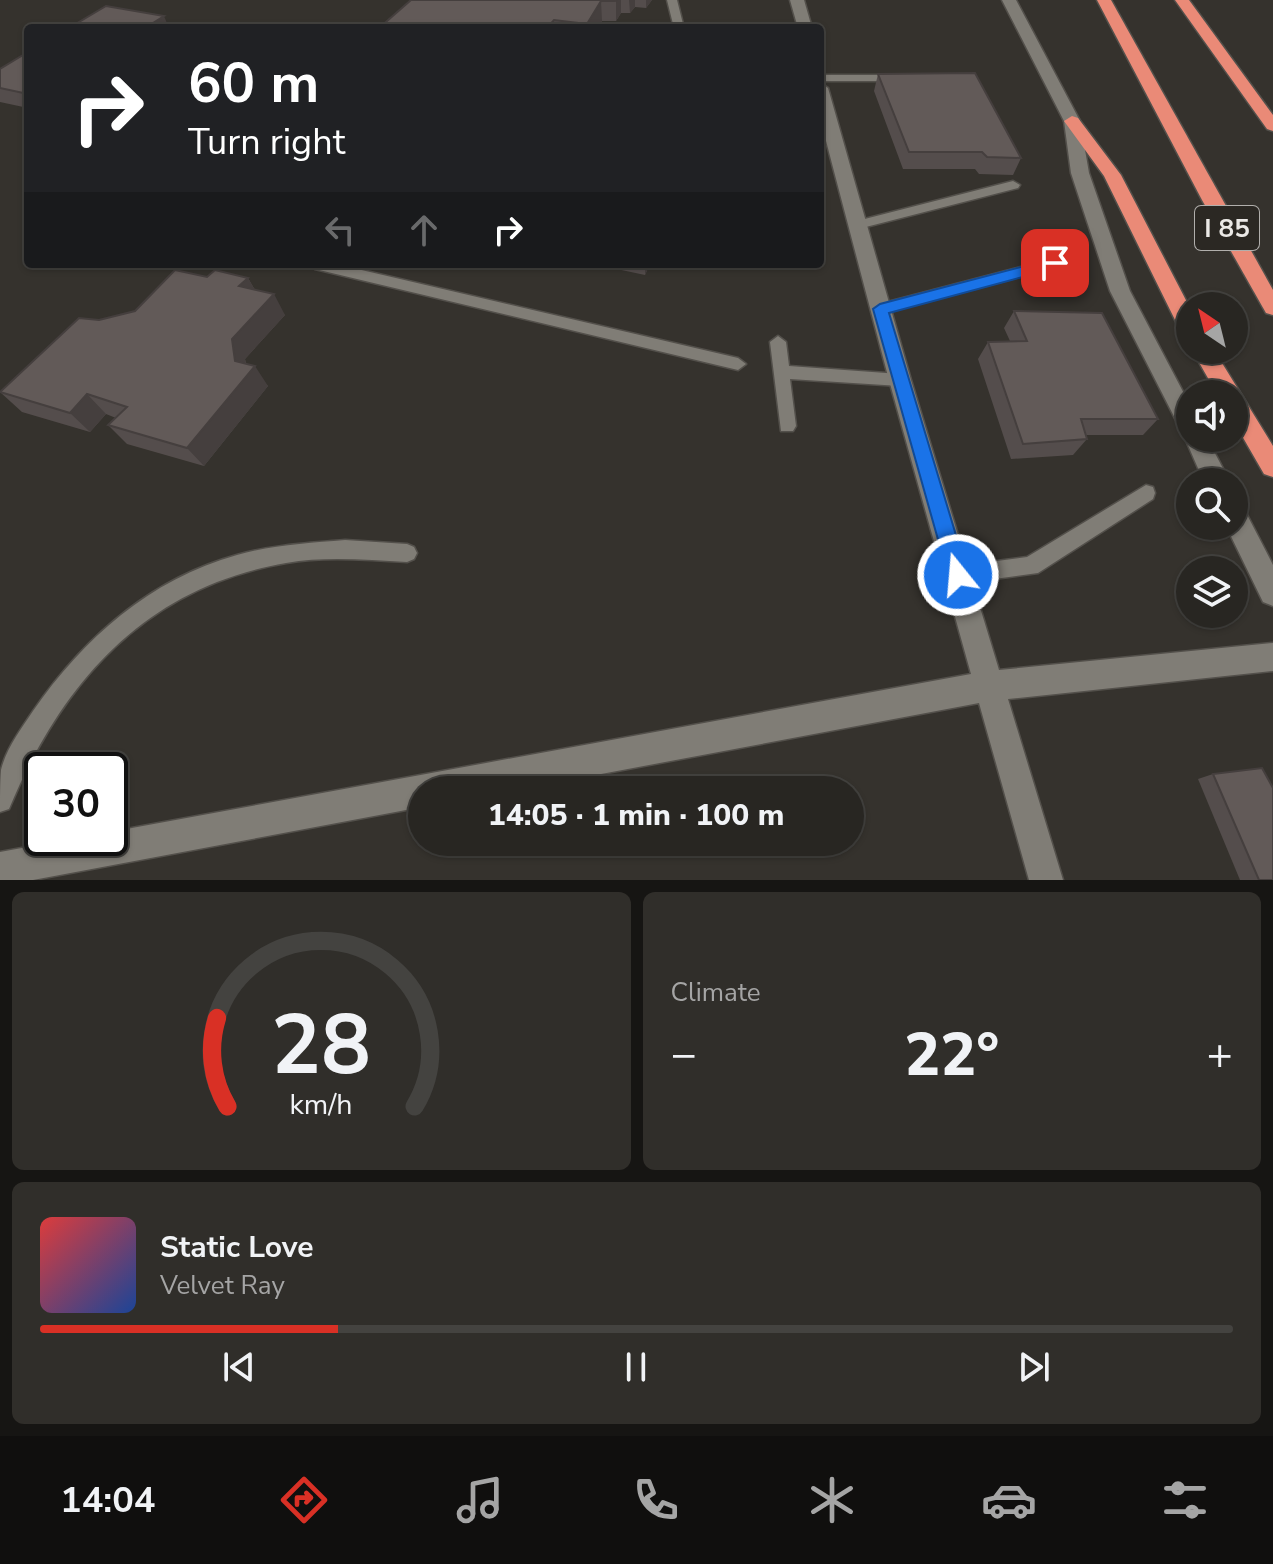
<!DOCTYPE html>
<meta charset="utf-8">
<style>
body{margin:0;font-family:"Nunito Sans",sans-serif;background:#302e2a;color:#f1f3f6;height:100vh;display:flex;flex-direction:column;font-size:30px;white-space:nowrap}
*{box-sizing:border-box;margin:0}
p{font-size:26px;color:#a5a5a5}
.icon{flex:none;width:44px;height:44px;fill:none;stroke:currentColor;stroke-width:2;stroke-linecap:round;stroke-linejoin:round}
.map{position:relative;height:880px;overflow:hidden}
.panel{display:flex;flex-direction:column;gap:12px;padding:12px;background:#161513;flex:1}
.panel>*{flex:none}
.hud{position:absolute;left:24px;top:24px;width:800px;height:244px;border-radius:8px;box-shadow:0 2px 6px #0004,0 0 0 2px #444340;background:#202124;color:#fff;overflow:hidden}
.needle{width:52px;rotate:325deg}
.tools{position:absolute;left:1176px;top:292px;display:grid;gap:16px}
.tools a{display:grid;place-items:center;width:72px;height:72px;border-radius:50%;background:#282622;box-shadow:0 2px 6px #0004,0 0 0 2px #444340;font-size:40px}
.speed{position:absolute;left:24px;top:752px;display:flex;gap:16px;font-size:40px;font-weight:700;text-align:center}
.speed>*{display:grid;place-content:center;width:104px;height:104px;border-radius:50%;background:#282622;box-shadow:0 2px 6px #0004,0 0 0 2px #444340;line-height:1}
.speed .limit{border:4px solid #111;border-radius:12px;background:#fff;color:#111}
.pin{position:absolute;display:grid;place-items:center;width:68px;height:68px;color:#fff;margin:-34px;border-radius:16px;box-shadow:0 4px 12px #0006}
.me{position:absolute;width:88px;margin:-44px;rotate:343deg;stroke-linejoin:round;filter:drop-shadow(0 0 6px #0008)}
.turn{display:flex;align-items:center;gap:28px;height:168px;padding:0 32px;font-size:36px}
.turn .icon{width:104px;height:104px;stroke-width:2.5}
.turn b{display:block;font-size:56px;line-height:68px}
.lanes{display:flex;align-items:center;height:76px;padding:0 32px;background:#0003;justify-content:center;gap:40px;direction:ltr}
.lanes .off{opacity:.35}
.big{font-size:60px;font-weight:800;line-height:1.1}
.panel .widget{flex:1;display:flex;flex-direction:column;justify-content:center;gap:12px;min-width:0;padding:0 28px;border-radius:12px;background:#302e2a}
.panel .dial{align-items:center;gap:0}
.dial svg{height:208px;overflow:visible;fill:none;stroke:#444340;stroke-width:7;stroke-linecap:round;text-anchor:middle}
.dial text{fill:#f1f3f6;stroke:none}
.song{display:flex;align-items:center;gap:24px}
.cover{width:96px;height:96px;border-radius:12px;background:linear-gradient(135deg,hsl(0 70% 55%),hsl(220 70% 35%))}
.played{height:8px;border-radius:4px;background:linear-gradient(90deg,#d93025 25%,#444340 25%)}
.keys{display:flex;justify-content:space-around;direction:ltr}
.heat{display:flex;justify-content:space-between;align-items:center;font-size:44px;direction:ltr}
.panel .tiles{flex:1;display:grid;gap:12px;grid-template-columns:1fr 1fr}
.widget:last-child{grid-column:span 2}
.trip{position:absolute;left:408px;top:776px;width:456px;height:80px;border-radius:40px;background:#282622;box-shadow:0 2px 6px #0004,0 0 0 2px #444340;font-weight:800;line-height:80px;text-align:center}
.tab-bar{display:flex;height:128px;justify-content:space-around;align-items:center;background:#100f0e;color:#a5a5a5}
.tab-bar .icon{width:56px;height:56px}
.tab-bar .selected{color:#d93025}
.tab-bar b{font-size:36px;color:#f1f3f6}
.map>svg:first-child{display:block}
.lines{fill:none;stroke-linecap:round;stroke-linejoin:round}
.lane-casing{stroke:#53504b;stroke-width:3}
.street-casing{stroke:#53504b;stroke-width:3}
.secondary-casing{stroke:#53504b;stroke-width:3}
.highway-casing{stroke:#53504b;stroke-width:3}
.lane{fill:#807d76;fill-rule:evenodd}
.street{fill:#807d76;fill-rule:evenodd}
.secondary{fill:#807d76;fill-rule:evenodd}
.highway{fill:#ea8a77;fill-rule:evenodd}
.wall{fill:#544d4c}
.shaded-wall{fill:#453f3e}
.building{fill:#625a58;stroke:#453f3e;stroke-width:2}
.route{fill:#1a73e8;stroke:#114b97;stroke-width:2}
.labels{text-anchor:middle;stroke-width:8;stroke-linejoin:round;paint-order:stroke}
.shield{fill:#2b2823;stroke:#b1afac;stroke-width:2}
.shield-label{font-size:26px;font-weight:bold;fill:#ebe9e6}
</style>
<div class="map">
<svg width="1273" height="880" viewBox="0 0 1273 880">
<rect width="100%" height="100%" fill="#35322d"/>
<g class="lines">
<defs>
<g id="lane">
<polygon points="667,0 677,0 684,28 674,28"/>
<polygon points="820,75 901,75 907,78 901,81 820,81"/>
<polygon points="1013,181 1020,185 1018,188 858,229 851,225 853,222"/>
<polygon points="1055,258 1062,263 1060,266 880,314 872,309 880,304"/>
<polygon points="308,264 336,264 738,358 746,364 738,370 315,269"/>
<polygon points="778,336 786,342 789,366 900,374 908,380 900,386 790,379 796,426 793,431 781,431 770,342"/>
<polygon points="1146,485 1153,487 1155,493 1153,499 1038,573 958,584 951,582 948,575 951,568 958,566 1027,557"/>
<path d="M345 540 407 544 414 547 417 553 414 559 407 562C367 560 326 556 286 563 145 587 62 682 9 809L0 812C0 799 0 782 1 770 6 749 21 729 33 711 83 639 150 579 237 555 272 545 309 543 345 540Z"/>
</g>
<g id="street">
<polygon points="790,0 804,0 812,28 798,28"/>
<polygon points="820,83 828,88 911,380 999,670 1273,643 1273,671 1008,699 1063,880 1029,880 979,703 516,790 422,790 422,807 33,880 0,880 0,852 76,838 110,838 110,832 971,674 889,380 820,118"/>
</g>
<g id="secondary">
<polygon points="1002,0 1016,0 1080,121 1089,173 1130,291 1190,405 1190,438 1207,438 1230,482 1204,482 1184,436 1110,291 1071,173 1064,121"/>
<polygon points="1234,504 1243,507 1273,565 1273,606 1263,602 1226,526 1234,526"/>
</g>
<g id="highway">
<polygon points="1097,0 1111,0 1273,290 1273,315 1266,313 1202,200"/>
<polygon points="1175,0 1189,0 1273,115 1273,131 1267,129"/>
<polygon points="1072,116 1078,118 1121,175 1190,308 1190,336 1182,333 1179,328 1104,176 1064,121"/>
<polygon points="1192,350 1214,350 1273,446 1273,477 1264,474 1234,422 1234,394 1217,394"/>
</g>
</defs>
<use href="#lane" class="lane-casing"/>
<use href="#street" class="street-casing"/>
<use href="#secondary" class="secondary-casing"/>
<use href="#highway" class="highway-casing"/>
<use href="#lane" class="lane"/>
<use href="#street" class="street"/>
<use href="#secondary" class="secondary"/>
<use href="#highway" class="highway"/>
</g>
<g class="wall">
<polygon points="411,0 652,0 646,8 635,7 630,13 621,13 616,21 602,21 597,28 379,28"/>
<polygon points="28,52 28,108 0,102 0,69"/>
<polygon points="878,74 1021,158 1013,175 979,174 975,169 903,169 874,91"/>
<polygon points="593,264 650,264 645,275"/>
<polygon points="207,277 248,278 255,290 285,315 245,359 246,363 268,386 204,466 127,444 108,425 116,418 106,414 90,432 22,412 0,392 99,320 135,311"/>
<polygon points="1014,311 1158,419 1143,435 1085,435 1087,439 1073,455 1011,459 978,359 988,342 1010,341 1004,328"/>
<polygon points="1213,774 1273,880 1240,880 1198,779"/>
</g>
<g class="shaded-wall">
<polygon points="616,0 621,0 621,13 616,21"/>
<polygon points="629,0 635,0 635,7 630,13"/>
<polygon points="646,0 652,0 646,8"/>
<polygon points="601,1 602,21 597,28 588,28 587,24"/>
<polygon points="164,16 169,28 145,28"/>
<polygon points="554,20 554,28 547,28"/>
<polygon points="645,264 650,264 645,275"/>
<polygon points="248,278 260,299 239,286"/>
<polygon points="274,294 285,315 245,359 247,375 255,366 268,386 204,466 187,448 235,361 232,339"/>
<polygon points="87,394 106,414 90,432 70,413"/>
</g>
<g class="building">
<polygon points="411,0 616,0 615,1 601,1 587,24 554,20 547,28 379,28"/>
<polygon points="106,6 164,16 145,28 69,28"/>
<polygon points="28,52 28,94 0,88 0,69"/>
<polygon points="975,73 1021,158 987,157 982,152 909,152 878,74"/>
<polygon points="175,270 207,277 215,270 248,278 239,286 274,294 232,339 235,361 255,366 187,448 108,425 127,407 87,394 70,413 0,392 79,318 99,320 135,311"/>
<polygon points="1014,311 1102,313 1158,419 1081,419 1087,439 1023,444 988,342 1027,341"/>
<polygon points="1262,768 1273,788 1273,880 1259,880 1213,774"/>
</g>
<polygon class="route" points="1055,258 1060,260 1060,267 889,313 968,575 965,581 958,584 951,581 948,575 873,309 880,304"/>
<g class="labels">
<rect class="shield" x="1195" y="206" width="64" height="44" rx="6"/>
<g class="shield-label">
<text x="1227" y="237">I 85</text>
</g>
</g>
</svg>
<div class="tools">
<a><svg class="needle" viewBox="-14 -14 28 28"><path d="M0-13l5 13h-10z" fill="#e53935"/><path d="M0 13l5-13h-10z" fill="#a5a5a5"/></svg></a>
<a><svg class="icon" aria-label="sound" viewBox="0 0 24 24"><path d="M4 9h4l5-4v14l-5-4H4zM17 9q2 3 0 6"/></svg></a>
<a><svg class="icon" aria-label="search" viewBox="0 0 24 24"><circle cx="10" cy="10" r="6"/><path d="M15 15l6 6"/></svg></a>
<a><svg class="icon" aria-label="layers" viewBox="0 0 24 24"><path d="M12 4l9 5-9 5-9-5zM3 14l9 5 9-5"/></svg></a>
</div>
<div class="speed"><div class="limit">30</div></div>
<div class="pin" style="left:1055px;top:263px;background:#d93025"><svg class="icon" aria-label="arrive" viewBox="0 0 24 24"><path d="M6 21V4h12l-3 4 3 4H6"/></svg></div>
<svg class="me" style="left:958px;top:575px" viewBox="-20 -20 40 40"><circle r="17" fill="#1a73e8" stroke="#fff" stroke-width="3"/><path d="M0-11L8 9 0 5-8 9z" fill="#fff"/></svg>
<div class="trip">14:05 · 1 min · 100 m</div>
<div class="hud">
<div class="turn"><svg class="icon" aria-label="right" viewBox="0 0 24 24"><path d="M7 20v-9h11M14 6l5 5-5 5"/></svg><div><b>60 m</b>Turn right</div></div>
<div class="lanes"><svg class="icon off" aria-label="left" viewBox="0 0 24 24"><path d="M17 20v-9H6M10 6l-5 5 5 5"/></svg><svg class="icon off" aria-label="ahead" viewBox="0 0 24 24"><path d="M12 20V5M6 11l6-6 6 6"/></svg><svg class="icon" aria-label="right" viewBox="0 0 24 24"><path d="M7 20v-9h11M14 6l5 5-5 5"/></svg></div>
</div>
</div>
<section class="panel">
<div class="tiles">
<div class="widget dial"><svg viewBox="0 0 100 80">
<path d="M14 69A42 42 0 1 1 86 69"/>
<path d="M14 69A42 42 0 0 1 10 35" stroke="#d93025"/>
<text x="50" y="56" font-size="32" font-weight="700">28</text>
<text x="50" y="72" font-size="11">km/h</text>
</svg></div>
<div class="widget"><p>Climate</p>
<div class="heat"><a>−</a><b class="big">22°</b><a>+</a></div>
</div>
<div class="widget">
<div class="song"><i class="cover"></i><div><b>Static Love</b><p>Velvet Ray</p></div></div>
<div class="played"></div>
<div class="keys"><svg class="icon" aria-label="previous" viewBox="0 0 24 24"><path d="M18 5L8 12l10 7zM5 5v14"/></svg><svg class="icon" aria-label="pause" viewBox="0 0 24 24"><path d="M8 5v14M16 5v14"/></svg><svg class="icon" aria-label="next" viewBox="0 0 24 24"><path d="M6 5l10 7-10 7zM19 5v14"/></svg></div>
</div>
</div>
</section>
<nav class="tab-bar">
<b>14:04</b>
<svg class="icon selected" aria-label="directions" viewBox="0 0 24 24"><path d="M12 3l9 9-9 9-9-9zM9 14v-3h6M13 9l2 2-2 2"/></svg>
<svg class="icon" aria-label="music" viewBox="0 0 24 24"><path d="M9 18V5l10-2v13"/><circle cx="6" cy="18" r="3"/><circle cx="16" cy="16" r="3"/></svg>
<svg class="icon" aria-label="phone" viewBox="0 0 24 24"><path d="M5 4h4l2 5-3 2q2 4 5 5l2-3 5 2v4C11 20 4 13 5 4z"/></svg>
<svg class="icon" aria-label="climate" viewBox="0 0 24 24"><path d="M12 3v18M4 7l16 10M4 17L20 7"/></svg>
<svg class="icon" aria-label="car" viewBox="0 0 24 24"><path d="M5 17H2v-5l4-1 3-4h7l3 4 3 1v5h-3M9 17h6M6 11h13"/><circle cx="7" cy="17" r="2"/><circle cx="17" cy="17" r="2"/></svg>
<svg class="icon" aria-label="filters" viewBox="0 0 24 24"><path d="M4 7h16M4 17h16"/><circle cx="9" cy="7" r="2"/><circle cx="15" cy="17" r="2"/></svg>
</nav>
